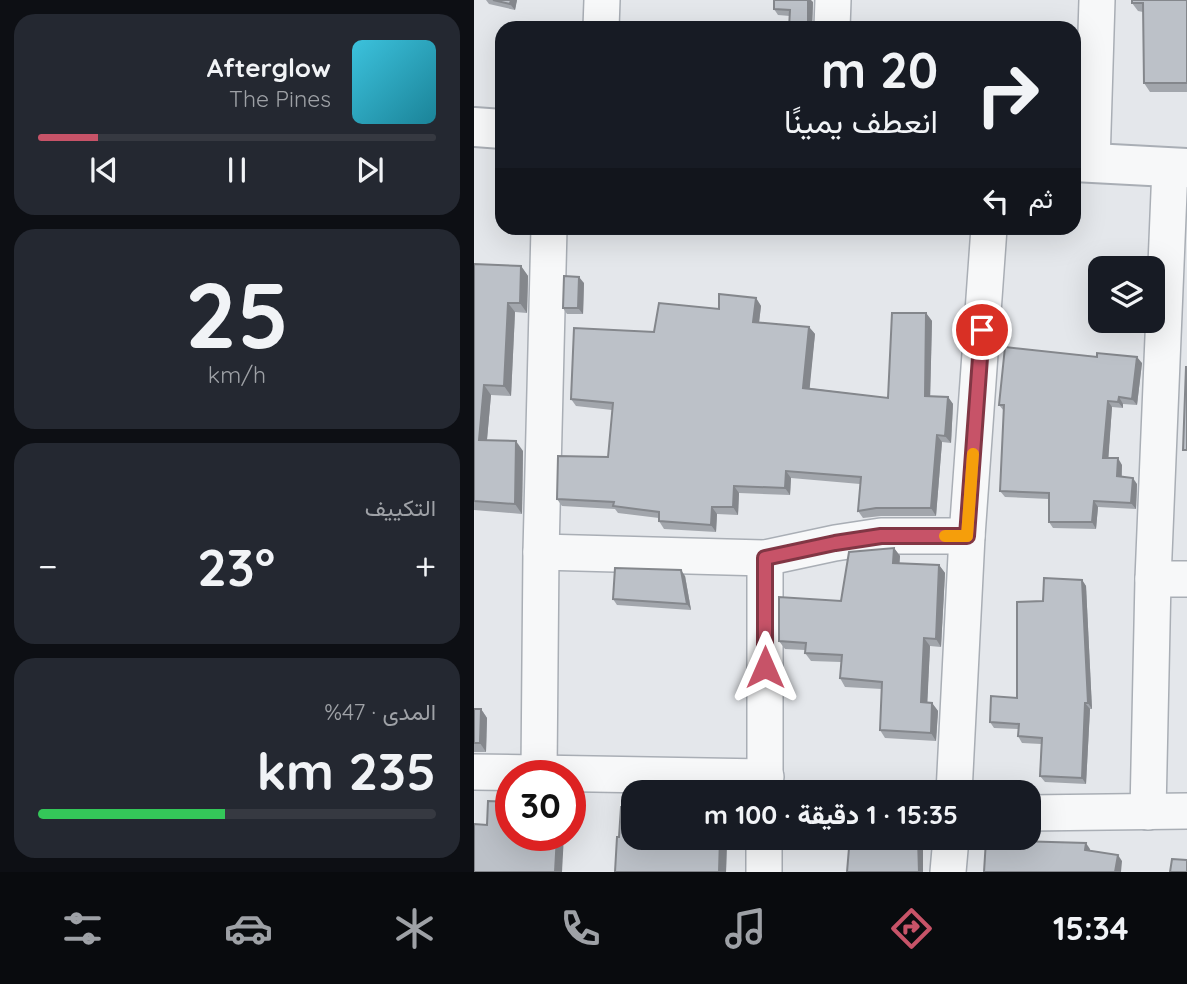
<!DOCTYPE html>
<html lang="ar">
<meta charset="utf-8">
<style>
body{margin:0;font-family:Quicksand,Vazirmatn,sans-serif;background:#242831;color:#f1f3f6;direction:rtl;height:100vh;display:flex;flex-direction:column;font-size:26px;white-space:nowrap}
*{box-sizing:border-box;margin:0}
p{font-size:23px;color:#9ea1a6}
.icon{flex:none;width:38px;height:38px;fill:none;stroke:currentColor;stroke-width:2;stroke-linecap:round;stroke-linejoin:round}
.map{position:relative;flex:1;overflow:hidden;direction:ltr}
.drawer{display:flex;flex-direction:column;gap:14px;padding:14px;background:#0d0f14;width:474px}
.drawer>*{flex:none}
.banner{position:absolute;left:21px;top:21px;width:586px;height:214px;border-radius:21px;box-shadow:0 7px 28px #0002;direction:rtl;background:#171b24;color:#f1f3f6;overflow:hidden}
.controls{position:absolute;left:614px;top:256px;display:grid;gap:14px}
.controls a{display:grid;place-items:center;width:77px;height:77px;border-radius:14px;background:#171b24;box-shadow:0 7px 28px #0002;font-size:35px}
.speed{position:absolute;left:21px;top:760px;display:flex;gap:14px;font-size:35px;font-weight:700;text-align:center}
.speed>*{display:grid;place-content:center;width:91px;height:91px;border-radius:50%;background:#171b24;box-shadow:0 7px 28px #0002;line-height:1}
.speed .limit{border:10px solid #d22;background:#fff;color:#111}
.pin{position:absolute;display:grid;place-items:center;width:60px;height:60px;color:#fff;margin:-30px;border:4px solid #fff;border-radius:50%;box-shadow:0 2px 7px #0007}
.me{position:absolute;width:77px;margin:-38px;rotate:0deg;stroke-linejoin:round;filter:drop-shadow(0 0 5px #0008)}
.turn{display:flex;align-items:center;gap:24px;height:147px;padding:0 28px;font-size:32px}
.turn .icon{width:91px;height:91px;stroke-width:2.5}
.turn b{display:block;font-size:49px;line-height:60px}
.then{display:flex;align-items:center;height:66px;padding:0 28px;background:#0003;gap:14px;font-size:26px}
.big{font-size:52px;font-weight:800;line-height:1.1}
.drawer .card{flex:1;display:flex;flex-direction:column;justify-content:center;gap:10px;min-width:0;padding:0 24px;border-radius:21px;background:#242831}
.drawer .dial{align-items:center;gap:0}
.dial b{font-size:91px;line-height:1}
.song{display:flex;align-items:center;gap:21px}
.cover{width:84px;height:84px;border-radius:10px;background:linear-gradient(135deg,hsl(190 70% 55%),hsl(190 70% 35%))}
.played{height:7px;border-radius:4px;background:linear-gradient(90deg,#c75368 15%,#363941 15%)}
.keys{display:flex;justify-content:space-around;direction:ltr}
.heat{display:flex;justify-content:space-between;align-items:center;font-size:38px;direction:ltr}
.charge{height:10px;border-radius:5px;background:linear-gradient(90deg,#34c759 47%,#363941 0)}
.trip{position:absolute;left:147px;top:780px;width:420px;height:70px;border-radius:21px;background:#171b24;box-shadow:0 7px 28px #0002;font-weight:800;line-height:70px;text-align:center;direction:rtl}
.dock{display:flex;height:112px;justify-content:space-around;align-items:center;background:#090b0e;color:#9ea1a6}
.dock .icon{width:49px;height:49px}
.dock .current{color:#c75368}
.dock b{font-size:32px;color:#f1f3f6}
main{display:flex;flex:1;min-height:0}
.map>svg:first-child{display:block}
.lines{fill:none;stroke-linecap:round;stroke-linejoin:round}
.minor-casing{stroke:#a9aeb5;stroke-width:38}
.tertiary-casing{stroke:#a9aeb5;stroke-width:42}
.minor{stroke:#f7f8f9;stroke-width:35}
.tertiary{stroke:#f7f8f9;stroke-width:38}
.wall{fill:#a2a6ac}
.shaded-wall{fill:#84878c}
.building{fill:#bcc1c8;stroke:#84878c;stroke-width:2}
.route-casing{stroke:#813644;stroke-width:18}
.route{stroke:#c75368;stroke-width:12}
.slow{stroke:#f59e0b;stroke-width:12}
</style>
<main>
<div class="map">
<svg width="713" height="872" viewBox="0 0 713 872">
<rect width="100%" height="100%" fill="#e4e7eb"/>
<g class="lines">
<defs>
<g id="minor">
<polyline points="127,28 128,0"/>
<polyline points="358,28 359,0"/>
<polyline points="618,163 623,0"/>
<polyline points="67,552 291,558 361,543 407,536 493,536"/>
<polyline points="291,558 291,793"/>
<polyline points="679,579 713,579"/>
<polyline points="0,772 292,777"/>
<polyline points="65,772 67,552 75,228"/>
<polyline points="480,793 493,536 515,228"/>
<polyline points="674,812 679,579 696,168"/>
<polyline points="555,813 713,811"/>
<polyline points="290,872 290,838"/>
<polyline points="474,872 477,838"/>
</g>
<g id="tertiary">
<polyline points="0,127 28,129"/>
<polyline points="600,162 713,168"/>
</g>
</defs>
<use href="#minor" class="minor-casing"/>
<use href="#tertiary" class="tertiary-casing"/>
<use href="#minor" class="minor"/>
<use href="#tertiary" class="tertiary"/>
</g>
<g class="wall">
<polygon points="12,0 43,0 41,10 15,4"/>
<polygon points="713,0 713,92 676,92 670,83 669,12 664,11 658,3"/>
<polygon points="339,2 338,28 315,28 316,16 304,15 300,9"/>
<polygon points="0,264 47,266 54,276 53,313 41,312 37,396 17,395 13,440 49,451 48,514 0,510"/>
<polygon points="110,283 109,314 93,314 89,308"/>
<polygon points="282,298 287,306 285,323 335,327 341,334 335,388 414,398 452,313 458,321 456,396 474,397 479,404 477,443 468,442 462,516 407,516 389,518 384,511 386,484 317,478 316,495 265,493 264,515 243,514 242,532 190,529 185,521 185,518 144,513 141,509 88,506 83,499 134,457 138,410 102,406 97,399 180,332 245,309"/>
<polygon points="668,363 663,405 649,404 649,408 638,407 634,458 648,465 648,477 663,484 662,509 624,507 622,529 579,528 575,522 575,499 531,497 526,491 530,411 525,405"/>
<polygon points="420,548 426,556 425,563 465,565 471,573 467,647 456,646 453,703 458,703 464,711 462,741 411,738 406,730 408,689 371,687 366,678 367,662 337,661 331,653 331,650 311,649 305,641 367,601"/>
<polygon points="211,576 217,610 143,605 139,599"/>
<polygon points="608,580 612,586 618,709 616,709 612,784 571,782 566,776 567,744 548,743 544,736 544,729 520,728 516,722 543,698 569,601"/>
<polygon points="0,709 7,709 13,718 12,752 0,752"/>
<polygon points="159,838 268,838 268,843 253,841 252,872 141,872"/>
</g>
<g class="shaded-wall">
<polygon points="37,0 43,0 41,10 36,4"/>
<polygon points="334,0 337,0 339,2 338,28 335,28 334,21"/>
<polygon points="47,266 54,276 53,313 46,303"/>
<polygon points="105,277 110,283 109,314 104,308"/>
<polygon points="282,298 287,306 284,330 279,322"/>
<polygon points="34,303 41,312 37,396 30,386"/>
<polygon points="452,313 458,321 456,403 451,396"/>
<polygon points="335,327 341,334 335,395 329,388"/>
<polygon points="663,357 668,363 663,405 658,399"/>
<polygon points="10,385 17,395 12,450 5,440"/>
<polygon points="474,397 479,404 477,443 471,436"/>
<polygon points="645,397 649,404 649,408 644,402"/>
<polygon points="634,401 638,407 634,464 629,458"/>
<polygon points="463,435 468,442 462,516 457,508"/>
<polygon points="42,441 49,451 48,514 41,504"/>
<polygon points="644,458 648,465 647,482 643,476"/>
<polygon points="312,471 317,478 316,495 311,488"/>
<polygon points="659,478 663,484 662,509 657,503"/>
<polygon points="260,486 265,493 264,515 259,507"/>
<polygon points="620,501 624,507 622,529 618,522"/>
<polygon points="238,507 243,514 242,532 237,525"/>
<polygon points="420,548 426,556 425,571 419,563"/>
<polygon points="465,565 471,573 467,647 462,639"/>
<polygon points="207,570 211,576 217,610 213,604"/>
<polygon points="608,580 612,586 618,709 614,703"/>
<polygon points="450,638 456,646 453,710 447,702"/>
<polygon points="458,703 464,711 462,741 457,733"/>
<polygon points="611,703 616,709 612,784 608,778"/>
<polygon points="7,709 13,718 12,752 6,743"/>
<polygon points="423,784 428,790 428,793 423,793"/>
<polygon points="83,835 90,835 88,872 81,872"/>
<polygon points="246,838 251,838 253,841 252,872 245,872"/>
<polygon points="444,838 449,838 449,872 445,872"/>
<polygon points="612,843 616,849 615,856 611,850"/>
<polygon points="644,855 648,861 647,872 641,872"/>
</g>
<g class="building">
<polygon points="19,0 37,0 36,4"/>
<polygon points="300,0 334,0 334,21 335,28 315,28 316,10 300,9"/>
<polygon points="658,0 713,0 713,83 670,83 669,3 658,3"/>
<polygon points="0,264 47,266 46,303 34,303 30,386 10,385 5,440 42,441 41,504 0,501"/>
<polygon points="90,276 105,277 104,308 89,308"/>
<polygon points="245,294 282,298 279,322 335,327 329,388 414,398 418,313 452,313 451,396 474,397 471,436 463,435 457,508 402,508 384,511 387,477 312,471 311,488 260,486 259,507 238,507 237,525 185,521 185,512 139,506 140,502 83,499 84,456 134,457 139,403 97,399 100,328 180,332 185,303 245,309"/>
<polygon points="531,347 623,357 623,353 663,357 658,399 645,397 644,402 634,401 629,458 644,458 643,476 659,478 657,503 620,501 618,522 575,522 575,493 526,491 530,405 525,405"/>
<polygon points="712,367 713,367 713,450 709,450"/>
<polygon points="420,548 419,563 465,565 462,639 450,638 447,702 458,703 457,733 406,730 408,682 366,678 368,655 331,653 332,643 305,641 305,597 367,601 375,552"/>
<polygon points="141,568 207,570 213,604 139,599"/>
<polygon points="570,578 608,580 614,703 611,703 608,778 566,776 568,738 544,736 545,724 516,722 517,696 543,698 543,602 569,601"/>
<polygon points="0,709 7,709 6,743 0,743"/>
<polygon points="423,784 423,793 386,793 385,787"/>
<polygon points="242,787 266,790 266,793 164,793 165,789"/>
<polygon points="14,801 37,802 37,835 83,835 81,872 0,872 0,824 13,825"/>
<polygon points="147,807 159,808 159,838 246,838 245,872 141,872 143,837 145,837"/>
<polygon points="372,838 444,838 445,872 373,872 375,848 372,848"/>
<polygon points="512,840 612,843 611,850 644,855 641,872 510,872"/>
<polygon points="698,859 713,860 713,872 696,872"/>
</g>
<g class="lines">
<defs>
<polyline id="route" points="291,667 291,558 361,543 407,536 493,536 508,330"/>
</defs>
<use href="#route" class="route-casing"/>
<use href="#route" class="route"/>
<polyline class="slow" points="471,536 493,536 499,454"/>
</g>
</svg>
<div class="controls">
<a><svg class="icon" aria-label="layers" viewBox="0 0 24 24"><path d="M12 4l9 5-9 5-9-5zM3 14l9 5 9-5"/></svg></a>
</div>
<div class="speed"><div class="limit">30</div></div>
<div class="pin" style="left:508px;top:330px;background:#d93025"><svg class="icon" aria-label="arrive" viewBox="0 0 24 24"><path d="M6 21V4h12l-3 4 3 4H6"/></svg></div>
<svg class="me" style="left:291px;top:667px" viewBox="-20 -20 40 40"><path d="M0-17L14 15 0 8-14 15z" fill="#c75368" stroke="#fff" stroke-width="4"/></svg>
<div class="trip">15:35 · 1 دقيقة · 100 m</div>
<div class="banner">
<div class="turn"><svg class="icon" aria-label="right" viewBox="0 0 24 24"><path d="M7 20v-9h11M14 6l5 5-5 5"/></svg><div><b>20 m</b>انعطف يمينًا</div></div>
<div class="then">ثم<svg class="icon" aria-label="left" viewBox="0 0 24 24"><path d="M17 20v-9H6M10 6l-5 5 5 5"/></svg></div>
</div>
</div>
<section class="drawer">
<div class="card">
<div class="song"><i class="cover"></i><div><b>Afterglow</b><p>The Pines</p></div></div>
<div class="played"></div>
<div class="keys"><svg class="icon" aria-label="previous" viewBox="0 0 24 24"><path d="M18 5L8 12l10 7zM5 5v14"/></svg><svg class="icon" aria-label="pause" viewBox="0 0 24 24"><path d="M8 5v14M16 5v14"/></svg><svg class="icon" aria-label="next" viewBox="0 0 24 24"><path d="M6 5l10 7-10 7zM19 5v14"/></svg></div>
</div>
<div class="card dial"><b>25</b><p>km/h</p></div>
<div class="card"><p>التكييف</p>
<div class="heat"><a>−</a><b class="big">23°</b><a>+</a></div>
</div>
<div class="card"><p>المدى · 47%</p><b class="big">235 km</b><div class="charge"></div></div>
</section>
</main>
<nav class="dock">
<b>15:34</b>
<svg class="icon current" aria-label="directions" viewBox="0 0 24 24"><path d="M12 3l9 9-9 9-9-9zM9 14v-3h6M13 9l2 2-2 2"/></svg>
<svg class="icon" aria-label="music" viewBox="0 0 24 24"><path d="M9 18V5l10-2v13"/><circle cx="6" cy="18" r="3"/><circle cx="16" cy="16" r="3"/></svg>
<svg class="icon" aria-label="phone" viewBox="0 0 24 24"><path d="M5 4h4l2 5-3 2q2 4 5 5l2-3 5 2v4C11 20 4 13 5 4z"/></svg>
<svg class="icon" aria-label="climate" viewBox="0 0 24 24"><path d="M12 3v18M4 7l16 10M4 17L20 7"/></svg>
<svg class="icon" aria-label="car" viewBox="0 0 24 24"><path d="M5 17H2v-5l4-1 3-4h7l3 4 3 1v5h-3M9 17h6M6 11h13"/><circle cx="7" cy="17" r="2"/><circle cx="17" cy="17" r="2"/></svg>
<svg class="icon" aria-label="filters" viewBox="0 0 24 24"><path d="M4 7h16M4 17h16"/><circle cx="9" cy="7" r="2"/><circle cx="15" cy="17" r="2"/></svg>
</nav>
